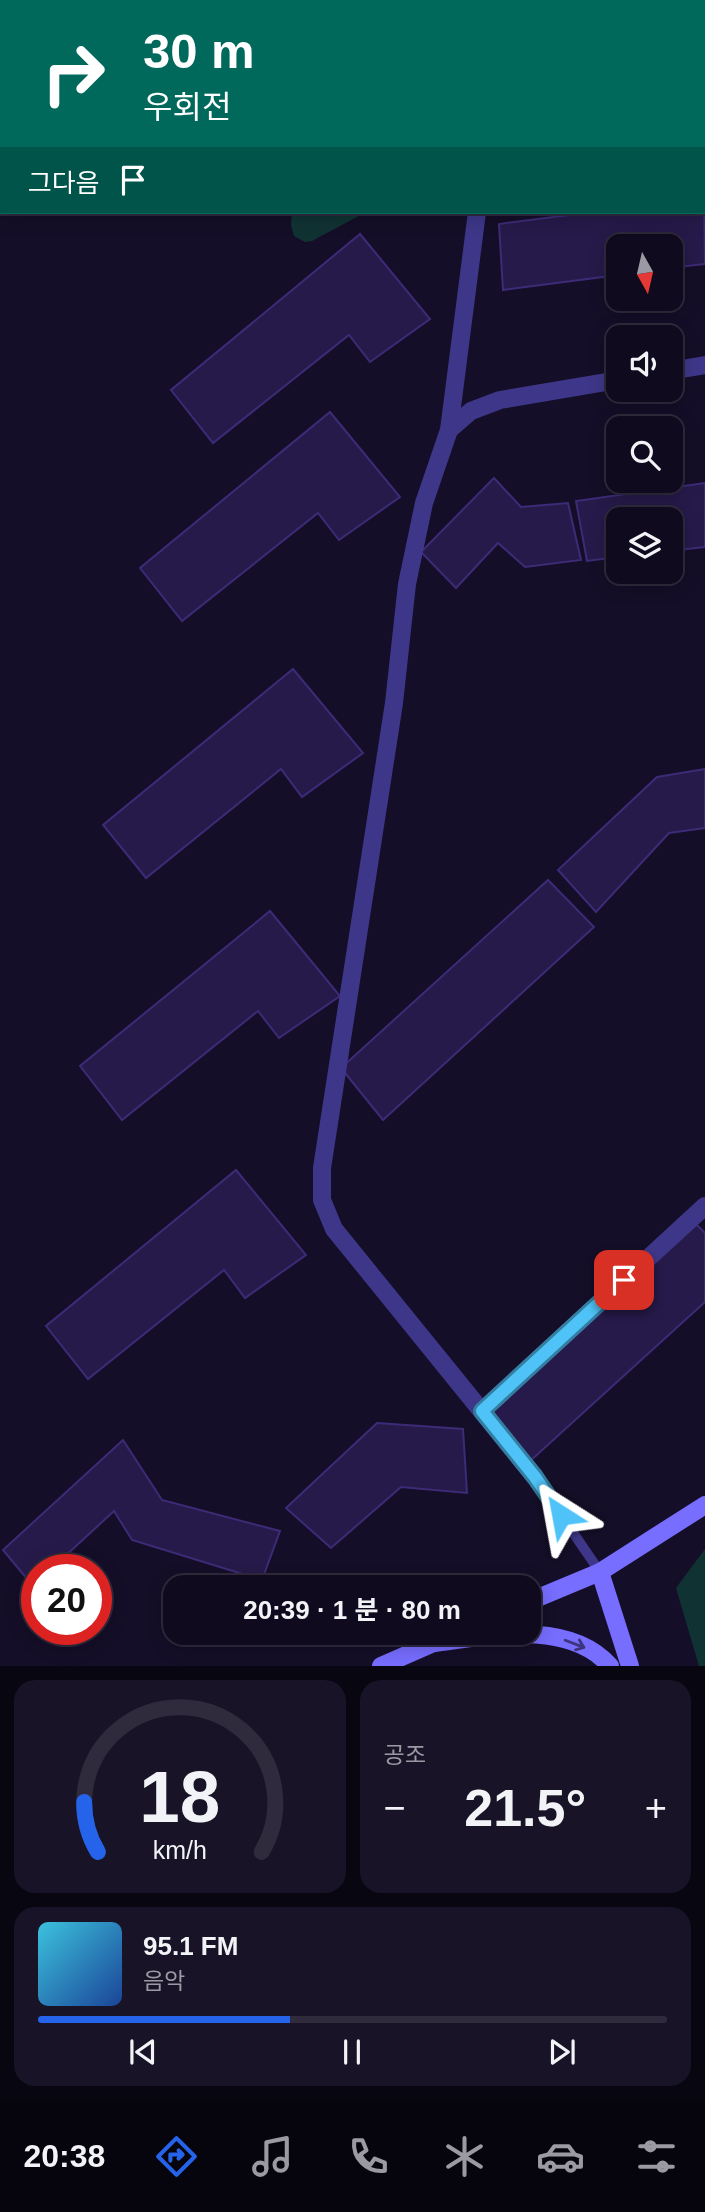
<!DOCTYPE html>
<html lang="ko">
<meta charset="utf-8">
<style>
body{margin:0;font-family:Helvetica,"Noto Sans KR",sans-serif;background:#181327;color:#f1f3f6;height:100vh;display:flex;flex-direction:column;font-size:26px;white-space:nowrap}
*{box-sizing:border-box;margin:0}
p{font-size:23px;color:#9b9aa4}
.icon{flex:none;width:38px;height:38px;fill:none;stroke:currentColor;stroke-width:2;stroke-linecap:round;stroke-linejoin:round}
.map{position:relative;height:1666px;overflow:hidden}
.sheet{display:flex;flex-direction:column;gap:14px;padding:14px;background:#080610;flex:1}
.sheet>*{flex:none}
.banner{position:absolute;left:0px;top:0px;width:705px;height:214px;box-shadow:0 4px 18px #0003,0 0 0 2px #2f2b3c;background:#00695c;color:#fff;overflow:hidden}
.needle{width:46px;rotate:172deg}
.fabs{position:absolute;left:606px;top:234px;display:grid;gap:14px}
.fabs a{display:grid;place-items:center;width:77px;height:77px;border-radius:14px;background:#0f0a1e;box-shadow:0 4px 18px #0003,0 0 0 2px #2f2b3c;font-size:35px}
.speed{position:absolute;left:21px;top:1554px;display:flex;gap:14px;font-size:35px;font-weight:700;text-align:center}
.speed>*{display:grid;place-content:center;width:91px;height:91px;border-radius:50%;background:#0f0a1e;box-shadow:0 4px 18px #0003,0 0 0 2px #2f2b3c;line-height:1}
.speed .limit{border:10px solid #d22;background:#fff;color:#111}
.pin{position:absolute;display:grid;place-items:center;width:60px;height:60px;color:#fff;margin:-30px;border-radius:14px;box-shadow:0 4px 10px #0006}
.me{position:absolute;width:77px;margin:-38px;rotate:326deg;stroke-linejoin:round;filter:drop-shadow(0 0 5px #0008)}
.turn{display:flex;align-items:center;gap:24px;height:147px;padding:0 28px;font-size:32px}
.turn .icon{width:91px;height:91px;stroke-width:2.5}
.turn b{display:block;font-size:49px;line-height:60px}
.then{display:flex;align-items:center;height:66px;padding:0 28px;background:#0003;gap:14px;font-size:26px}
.big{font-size:52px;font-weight:700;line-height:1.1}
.sheet .tile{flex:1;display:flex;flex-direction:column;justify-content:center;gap:10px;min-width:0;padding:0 24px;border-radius:21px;background:#181327}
.sheet .dial{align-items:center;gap:0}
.dial svg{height:182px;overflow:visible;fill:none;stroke:#2f2b3c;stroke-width:7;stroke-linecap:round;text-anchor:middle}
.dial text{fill:#f1f3f6;stroke:none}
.song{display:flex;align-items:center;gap:21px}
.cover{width:84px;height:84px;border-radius:10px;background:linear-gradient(135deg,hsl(190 70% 55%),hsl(220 70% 35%))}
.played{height:7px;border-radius:4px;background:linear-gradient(90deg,#2563eb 40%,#2f2b3c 40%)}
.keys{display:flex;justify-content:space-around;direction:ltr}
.heat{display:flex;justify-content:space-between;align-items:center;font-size:38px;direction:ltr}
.sheet .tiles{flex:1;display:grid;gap:14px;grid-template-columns:1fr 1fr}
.tile:last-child{grid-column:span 2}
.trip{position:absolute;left:163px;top:1575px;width:378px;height:70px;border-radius:21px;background:#0f0a1e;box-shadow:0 4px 18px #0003,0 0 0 2px #2f2b3c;font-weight:700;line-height:70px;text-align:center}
.menu{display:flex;height:112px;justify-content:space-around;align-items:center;background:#06040c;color:#9b9aa4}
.menu .icon{width:49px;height:49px}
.menu .selected{color:#2563eb}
.menu b{font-size:32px;color:#f1f3f6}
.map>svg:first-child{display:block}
.green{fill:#113233}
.building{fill:#261a4a;stroke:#3d2b77;stroke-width:2}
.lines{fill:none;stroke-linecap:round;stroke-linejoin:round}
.lane{stroke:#3e3789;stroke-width:10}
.street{stroke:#3e3789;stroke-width:18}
.secondary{stroke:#776dff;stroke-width:18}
.oneway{stroke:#3c347e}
.route-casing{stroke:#337fa1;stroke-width:18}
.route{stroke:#4fc3f7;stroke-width:12}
</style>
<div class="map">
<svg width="705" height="1666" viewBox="0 0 705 1666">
<rect width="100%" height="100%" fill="#140e28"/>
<g class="green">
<polygon points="292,212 366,212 312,241 305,242 294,236 291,225"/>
<polygon points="705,1549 705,1666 699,1666 676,1588"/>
</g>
<g class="building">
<polygon points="592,0 705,0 705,39 704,2"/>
<polygon points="704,198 705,264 670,268 670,247 618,247 618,275 503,290 499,224 593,212 704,212"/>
<polygon points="360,234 430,319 370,362 349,335 213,443 171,390"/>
<polygon points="330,412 400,497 339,540 318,513 182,621 140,568"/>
<polygon points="494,478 521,507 568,503 581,560 525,567 498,543 456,588 421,552"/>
<polygon points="705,483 705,547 670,551 670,520 618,520 618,557 587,561 576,501"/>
<polygon points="293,669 363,753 302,797 281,769 146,878 103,825"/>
<polygon points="705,769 705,828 669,833 596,912 558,870 657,777"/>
<polygon points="548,880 594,927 383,1120 341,1068"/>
<polygon points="270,911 340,996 279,1038 258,1011 122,1120 80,1066"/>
<polygon points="236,1170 306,1255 245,1298 224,1270 88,1379 46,1326"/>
<polygon points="694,1222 705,1233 705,1302 529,1462 488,1410"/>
<polygon points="377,1423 463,1429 467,1493 401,1487 331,1548 286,1508"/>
<polygon points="123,1440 162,1500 280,1531 262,1580 132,1540 114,1511 50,1570 37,1570 37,1582 33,1586 3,1550"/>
</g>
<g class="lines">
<g class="lane">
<polyline points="473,0 473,2"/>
<polyline points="535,1477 600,1572"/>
</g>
<g class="street">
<polyline points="477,212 449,430 424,503 407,584 394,703 322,1168 322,1200 334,1229 535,1477"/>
<polyline points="670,371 705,365"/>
<polyline points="449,430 471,411 500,400 618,380"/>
<polyline points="482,1411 705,1206"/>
</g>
<g class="secondary">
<polyline points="0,31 2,11"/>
<polyline points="600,1572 630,1666"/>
<polyline points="528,1602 600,1572 705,1505"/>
<path d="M435 1643C488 1636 569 1619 610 1666"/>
<polyline points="381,1666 445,1638"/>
</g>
</g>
<defs><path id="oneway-shaft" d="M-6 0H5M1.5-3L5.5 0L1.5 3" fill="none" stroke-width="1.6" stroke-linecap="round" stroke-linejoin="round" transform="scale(1.75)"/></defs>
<use class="oneway" href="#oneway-shaft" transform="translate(575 1644) rotate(21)"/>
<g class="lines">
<defs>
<polyline id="route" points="561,1515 535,1477 482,1411 624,1280"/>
</defs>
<use href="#route" class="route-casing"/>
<use href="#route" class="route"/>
</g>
</svg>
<div class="fabs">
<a><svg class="needle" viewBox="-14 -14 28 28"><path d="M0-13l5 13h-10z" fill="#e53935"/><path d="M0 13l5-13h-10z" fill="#9b9aa4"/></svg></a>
<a><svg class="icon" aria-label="sound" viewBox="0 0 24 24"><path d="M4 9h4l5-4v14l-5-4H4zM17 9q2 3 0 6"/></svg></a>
<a><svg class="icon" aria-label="search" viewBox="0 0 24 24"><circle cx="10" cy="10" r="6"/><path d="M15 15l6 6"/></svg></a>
<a><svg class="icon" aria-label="layers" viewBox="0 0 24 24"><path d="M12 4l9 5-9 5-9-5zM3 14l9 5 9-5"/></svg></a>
</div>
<div class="speed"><div class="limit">20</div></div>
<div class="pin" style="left:624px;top:1280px;background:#d93025"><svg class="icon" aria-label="arrive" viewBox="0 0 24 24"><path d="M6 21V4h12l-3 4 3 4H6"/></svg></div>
<svg class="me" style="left:561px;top:1515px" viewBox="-20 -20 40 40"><path d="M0-17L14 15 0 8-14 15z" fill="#4fc3f7" stroke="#fff" stroke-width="4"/></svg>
<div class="trip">20:39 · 1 분 · 80 m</div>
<div class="banner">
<div class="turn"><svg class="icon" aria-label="right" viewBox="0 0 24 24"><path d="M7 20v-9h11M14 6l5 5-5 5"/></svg><div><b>30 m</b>우회전</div></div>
<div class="then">그다음<svg class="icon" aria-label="arrive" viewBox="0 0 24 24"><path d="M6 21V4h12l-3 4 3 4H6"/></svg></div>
</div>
</div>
<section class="sheet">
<div class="tiles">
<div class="tile dial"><svg viewBox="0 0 100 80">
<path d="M14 69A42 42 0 1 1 86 69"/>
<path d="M14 69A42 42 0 0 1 8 47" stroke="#2563eb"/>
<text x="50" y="56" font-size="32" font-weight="700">18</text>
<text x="50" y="72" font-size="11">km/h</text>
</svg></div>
<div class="tile"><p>공조</p>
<div class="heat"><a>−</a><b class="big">21.5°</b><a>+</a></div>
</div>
<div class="tile">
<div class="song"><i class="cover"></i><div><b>95.1 FM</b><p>음악</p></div></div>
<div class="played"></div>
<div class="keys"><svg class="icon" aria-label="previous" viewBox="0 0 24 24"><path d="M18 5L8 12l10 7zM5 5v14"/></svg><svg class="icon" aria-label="pause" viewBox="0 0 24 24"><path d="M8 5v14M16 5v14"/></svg><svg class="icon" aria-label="next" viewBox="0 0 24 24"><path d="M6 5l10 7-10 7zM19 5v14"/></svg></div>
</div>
</div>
</section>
<nav class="menu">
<b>20:38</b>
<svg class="icon selected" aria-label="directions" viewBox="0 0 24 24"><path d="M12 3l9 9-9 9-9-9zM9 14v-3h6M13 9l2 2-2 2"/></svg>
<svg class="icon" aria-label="music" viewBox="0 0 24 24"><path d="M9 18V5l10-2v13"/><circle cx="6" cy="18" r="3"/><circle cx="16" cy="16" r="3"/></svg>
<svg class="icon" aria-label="phone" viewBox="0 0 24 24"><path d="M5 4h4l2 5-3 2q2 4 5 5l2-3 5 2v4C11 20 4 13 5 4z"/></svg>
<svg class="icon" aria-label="climate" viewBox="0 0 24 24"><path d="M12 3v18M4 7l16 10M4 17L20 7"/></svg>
<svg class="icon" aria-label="car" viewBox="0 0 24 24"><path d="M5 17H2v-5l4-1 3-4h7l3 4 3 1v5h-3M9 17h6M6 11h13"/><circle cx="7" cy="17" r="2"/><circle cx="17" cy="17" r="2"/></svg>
<svg class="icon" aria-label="filters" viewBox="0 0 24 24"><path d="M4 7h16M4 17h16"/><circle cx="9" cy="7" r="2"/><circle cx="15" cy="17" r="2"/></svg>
</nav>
